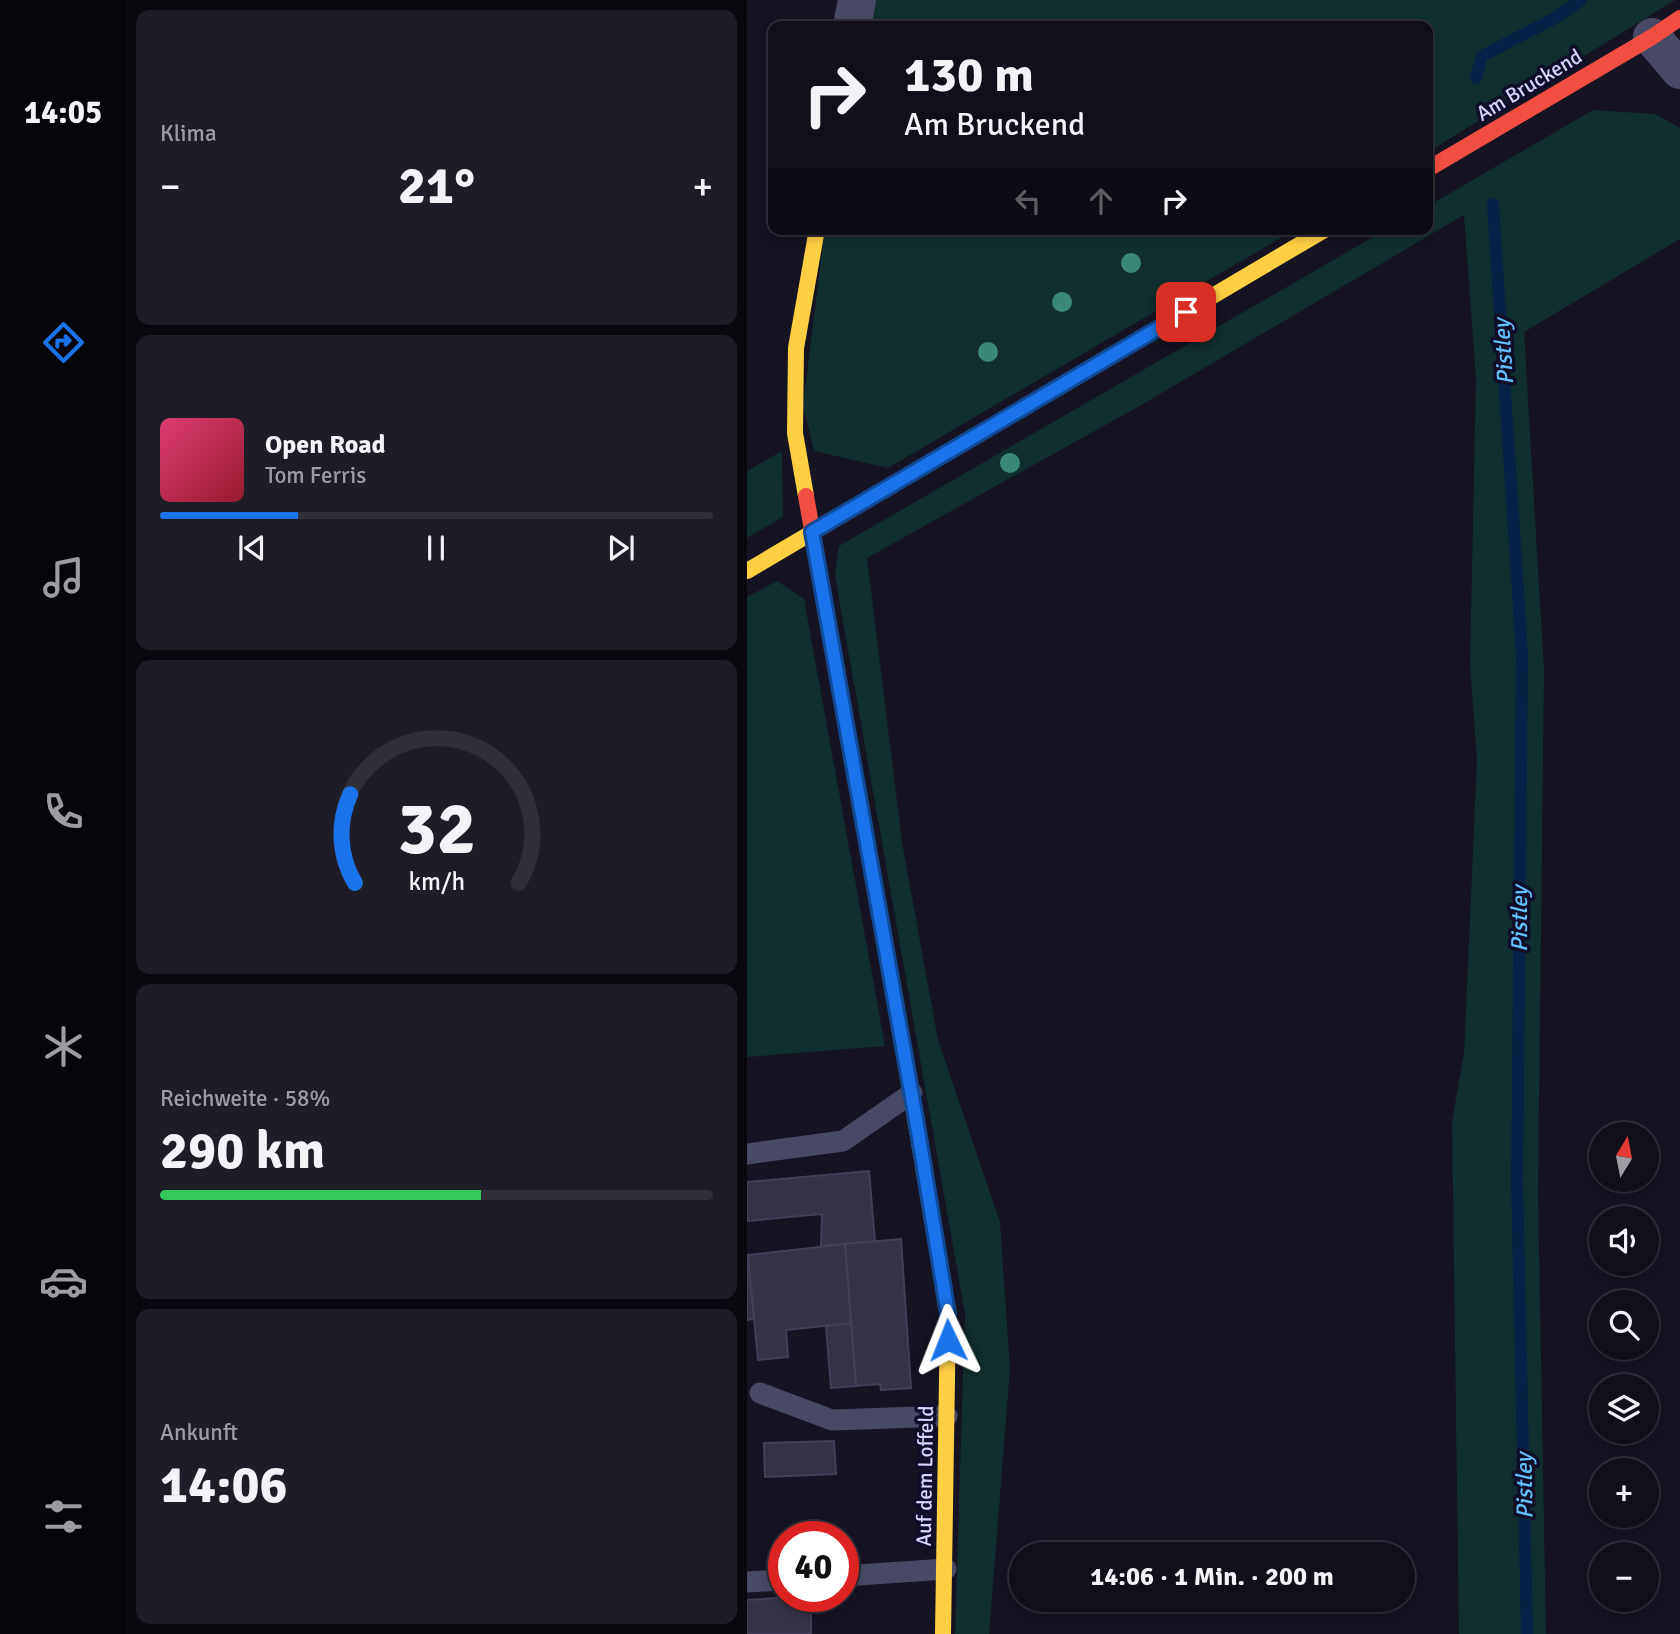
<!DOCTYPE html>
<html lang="de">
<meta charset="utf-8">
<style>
body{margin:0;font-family:Signika,sans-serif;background:#1e1d27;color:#f1f3f6;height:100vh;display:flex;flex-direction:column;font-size:26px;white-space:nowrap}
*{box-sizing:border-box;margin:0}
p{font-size:23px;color:#9c9ca2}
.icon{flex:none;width:38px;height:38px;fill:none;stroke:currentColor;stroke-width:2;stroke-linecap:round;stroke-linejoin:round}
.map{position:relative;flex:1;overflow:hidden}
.panel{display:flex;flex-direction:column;gap:10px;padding:10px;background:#09080e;width:621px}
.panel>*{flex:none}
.banner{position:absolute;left:21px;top:21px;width:665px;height:214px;border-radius:14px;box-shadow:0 4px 10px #0003,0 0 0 2px #302f39;background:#100f1a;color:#f1f3f6;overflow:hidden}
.needle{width:46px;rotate:10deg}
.controls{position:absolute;left:842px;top:1122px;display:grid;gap:14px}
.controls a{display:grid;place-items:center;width:70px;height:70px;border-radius:50%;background:#100f1a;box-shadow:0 4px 10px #0003,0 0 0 2px #302f39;font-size:35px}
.speed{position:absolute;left:21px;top:1521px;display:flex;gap:14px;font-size:35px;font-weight:700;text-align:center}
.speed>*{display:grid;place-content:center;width:91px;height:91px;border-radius:50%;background:#100f1a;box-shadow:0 4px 10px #0003,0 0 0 2px #302f39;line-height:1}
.speed .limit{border:10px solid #d22;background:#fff;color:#111}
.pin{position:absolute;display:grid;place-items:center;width:60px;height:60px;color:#fff;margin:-30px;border-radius:14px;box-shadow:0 4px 10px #0006}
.me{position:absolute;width:77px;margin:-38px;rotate:358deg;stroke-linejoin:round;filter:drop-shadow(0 0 5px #0008)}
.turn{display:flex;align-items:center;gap:24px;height:147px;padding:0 21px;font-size:32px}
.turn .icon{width:91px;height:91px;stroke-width:2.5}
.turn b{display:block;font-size:49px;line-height:60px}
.lanes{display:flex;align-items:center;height:66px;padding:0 21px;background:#0003;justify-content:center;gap:35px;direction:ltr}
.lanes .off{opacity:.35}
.big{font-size:52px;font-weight:700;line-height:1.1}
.panel .card{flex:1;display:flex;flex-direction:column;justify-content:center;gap:10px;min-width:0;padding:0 24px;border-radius:14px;background:#1e1d27}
.panel .dial{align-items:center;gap:0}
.dial svg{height:182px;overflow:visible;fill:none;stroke:#302f39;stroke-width:7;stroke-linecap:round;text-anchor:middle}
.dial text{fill:#f1f3f6;stroke:none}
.song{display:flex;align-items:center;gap:21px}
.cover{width:84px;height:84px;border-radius:10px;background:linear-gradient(135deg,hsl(340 70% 55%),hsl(350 70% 35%))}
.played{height:7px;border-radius:4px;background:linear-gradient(90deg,#1a73e8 25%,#302f39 25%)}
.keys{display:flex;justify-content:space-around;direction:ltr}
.heat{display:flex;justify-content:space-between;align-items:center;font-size:38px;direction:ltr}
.charge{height:10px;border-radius:5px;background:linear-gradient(90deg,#34c759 58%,#302f39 0)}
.trip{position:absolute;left:262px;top:1542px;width:406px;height:70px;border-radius:35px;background:#100f1a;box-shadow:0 4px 10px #0003,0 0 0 2px #302f39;font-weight:700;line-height:70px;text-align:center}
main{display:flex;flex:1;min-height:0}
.tabs{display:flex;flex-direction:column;width:126px;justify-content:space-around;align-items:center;background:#06060a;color:#9c9ca2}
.tabs .icon{width:49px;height:49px}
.tabs .on{color:#1a73e8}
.tabs b{font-size:32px;color:#f1f3f6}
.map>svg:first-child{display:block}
.green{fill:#112f2e}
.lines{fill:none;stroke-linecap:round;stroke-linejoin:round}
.stream{stroke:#072246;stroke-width:12}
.building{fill:#343245;stroke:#423f57;stroke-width:2}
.lane{stroke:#484964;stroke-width:21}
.street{stroke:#484964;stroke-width:38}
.slow{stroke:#ffcf43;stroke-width:16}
.jam{stroke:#f24e42;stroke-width:16}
.tree{fill:#3a8977}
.route-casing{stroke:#114b97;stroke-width:18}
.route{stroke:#1a73e8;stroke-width:12}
.labels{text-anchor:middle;stroke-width:7;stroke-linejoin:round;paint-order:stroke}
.street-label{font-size:21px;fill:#d8d5ff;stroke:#110e29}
.water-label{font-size:23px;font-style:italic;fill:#63c0ff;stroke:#110e29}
</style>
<main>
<nav class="tabs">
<b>14:05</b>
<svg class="icon on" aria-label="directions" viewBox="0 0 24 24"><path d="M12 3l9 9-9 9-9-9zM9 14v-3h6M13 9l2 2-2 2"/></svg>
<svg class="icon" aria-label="music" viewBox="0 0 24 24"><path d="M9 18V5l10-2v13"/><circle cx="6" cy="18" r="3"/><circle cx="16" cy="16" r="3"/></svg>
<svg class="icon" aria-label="phone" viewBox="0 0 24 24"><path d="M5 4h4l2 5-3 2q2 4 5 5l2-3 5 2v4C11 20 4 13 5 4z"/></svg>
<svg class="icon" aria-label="climate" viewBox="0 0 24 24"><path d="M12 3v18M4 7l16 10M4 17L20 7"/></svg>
<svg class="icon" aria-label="car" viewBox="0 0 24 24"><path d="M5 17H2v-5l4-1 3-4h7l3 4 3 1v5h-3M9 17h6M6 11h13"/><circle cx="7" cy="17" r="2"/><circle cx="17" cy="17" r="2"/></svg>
<svg class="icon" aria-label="filters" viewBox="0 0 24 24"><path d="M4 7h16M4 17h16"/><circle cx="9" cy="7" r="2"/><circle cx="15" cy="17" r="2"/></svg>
</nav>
<section class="panel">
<div class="card"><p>Klima</p>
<div class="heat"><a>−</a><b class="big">21°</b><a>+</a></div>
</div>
<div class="card">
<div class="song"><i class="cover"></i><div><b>Open Road</b><p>Tom Ferris</p></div></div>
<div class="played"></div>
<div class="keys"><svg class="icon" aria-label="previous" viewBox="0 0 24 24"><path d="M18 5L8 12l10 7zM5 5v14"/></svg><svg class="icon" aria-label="pause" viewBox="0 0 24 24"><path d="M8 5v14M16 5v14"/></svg><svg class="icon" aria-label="next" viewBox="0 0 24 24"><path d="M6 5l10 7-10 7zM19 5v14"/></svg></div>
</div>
<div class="card dial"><svg viewBox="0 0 100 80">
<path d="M14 69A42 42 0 1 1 86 69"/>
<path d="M14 69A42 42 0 0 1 12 30" stroke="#1a73e8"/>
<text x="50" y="56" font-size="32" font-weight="700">32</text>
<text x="50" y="72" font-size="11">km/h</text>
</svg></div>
<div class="card"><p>Reichweite · 58%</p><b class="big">290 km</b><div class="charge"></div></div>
<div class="card"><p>Ankunft</p><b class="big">14:06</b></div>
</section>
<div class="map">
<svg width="933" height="1634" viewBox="0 0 933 1634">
<rect width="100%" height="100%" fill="#161423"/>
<g class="green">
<polygon points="116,0 928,0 681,152 681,26 112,26"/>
<polygon points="846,110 908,114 933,128 933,239 777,332 797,670 791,1193 799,1634 712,1634 705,1121 717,1054 730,759 723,665 729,378 717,215 396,404 120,558 155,842 191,1040 253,1222 263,1369 242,1634 208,1634 218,1314 88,576 92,546 640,229 681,229 681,206"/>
<polygon points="78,229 549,229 141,468 67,451 56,405"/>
<polygon points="35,451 36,517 0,538 0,471"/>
<polygon points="30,581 57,599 138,1046 0,1057 0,597"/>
</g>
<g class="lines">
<g class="stream">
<polyline points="729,78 735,56 808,18 834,0"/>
<polyline points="746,204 775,655 770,1181 780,1634"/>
</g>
</g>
<g class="building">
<polygon points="122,1171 128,1241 74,1246 75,1214 0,1221 0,1182"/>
<polygon points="154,1239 164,1388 134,1390 133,1384 109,1386 98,1244"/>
<polygon points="98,1244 104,1323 39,1330 41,1357 11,1360 1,1255"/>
<polygon points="0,1255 7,1319 0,1320"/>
<polygon points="104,1323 109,1386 84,1388 79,1326"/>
<polygon points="87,1441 89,1474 18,1477 17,1443"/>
<polygon points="64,1596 64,1634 0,1634 0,1600"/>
</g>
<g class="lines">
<g class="lane">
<polyline points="0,1154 96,1141 165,1093"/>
<polyline points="13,1393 85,1420 200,1416"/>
<polyline points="96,1576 199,1569"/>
<polyline points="0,1582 37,1580"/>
</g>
<g class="street">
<polyline points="105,26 110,0"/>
<polyline points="905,37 933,70"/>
</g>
<g class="slow">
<polyline points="59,496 48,433 49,348 70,229"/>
<polyline points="0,571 579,229"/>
<polyline points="150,1010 201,1314 196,1634"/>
</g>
<g class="jam">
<polyline points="681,169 905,37 933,18"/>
<polyline points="59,496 150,1010"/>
</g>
</g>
<g class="tree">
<circle cx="384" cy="263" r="10"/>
<circle cx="315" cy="302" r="10"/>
<circle cx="241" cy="352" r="10"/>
<circle cx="263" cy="463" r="10"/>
</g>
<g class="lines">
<defs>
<polyline id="route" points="201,1340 201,1314 171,1131 65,532 439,312"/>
</defs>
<use href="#route" class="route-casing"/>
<use href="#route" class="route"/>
</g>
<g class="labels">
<g class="street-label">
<text transform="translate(782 85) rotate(-31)" y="7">Am Bruckend</text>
<text transform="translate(178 1476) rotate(-89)" y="7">Auf dem Loffeld</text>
</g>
<g class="water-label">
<text transform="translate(756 352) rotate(-94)" y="8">Pistley</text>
<text transform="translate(772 919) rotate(-90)" y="8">Pistley</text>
<text transform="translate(777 1486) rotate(-91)" y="8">Pistley</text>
</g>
</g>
</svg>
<div class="controls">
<a><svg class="needle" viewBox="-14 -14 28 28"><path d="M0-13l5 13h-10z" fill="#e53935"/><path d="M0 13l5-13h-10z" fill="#9c9ca2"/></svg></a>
<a><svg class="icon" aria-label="sound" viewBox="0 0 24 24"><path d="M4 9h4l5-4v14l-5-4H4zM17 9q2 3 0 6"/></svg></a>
<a><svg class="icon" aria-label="search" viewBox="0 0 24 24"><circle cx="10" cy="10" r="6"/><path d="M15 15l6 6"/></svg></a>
<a><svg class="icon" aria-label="layers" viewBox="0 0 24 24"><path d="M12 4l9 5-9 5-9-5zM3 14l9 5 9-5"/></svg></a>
<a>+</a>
<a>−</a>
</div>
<div class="speed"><div class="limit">40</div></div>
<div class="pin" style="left:439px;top:312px;background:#d93025"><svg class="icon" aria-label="arrive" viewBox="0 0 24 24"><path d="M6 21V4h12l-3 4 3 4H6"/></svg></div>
<svg class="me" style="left:201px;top:1340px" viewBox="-20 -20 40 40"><path d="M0-17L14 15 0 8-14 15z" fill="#1a73e8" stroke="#fff" stroke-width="4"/></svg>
<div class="trip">14:06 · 1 Min. · 200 m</div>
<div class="banner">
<div class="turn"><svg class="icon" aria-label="right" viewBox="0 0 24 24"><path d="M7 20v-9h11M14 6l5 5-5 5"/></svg><div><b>130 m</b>Am Bruckend</div></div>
<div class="lanes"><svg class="icon off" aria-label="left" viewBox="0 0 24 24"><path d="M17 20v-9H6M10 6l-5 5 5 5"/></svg><svg class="icon off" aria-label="ahead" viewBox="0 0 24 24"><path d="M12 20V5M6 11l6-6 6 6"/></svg><svg class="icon" aria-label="right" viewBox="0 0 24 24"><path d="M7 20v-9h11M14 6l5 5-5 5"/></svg></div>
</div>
</div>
</main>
